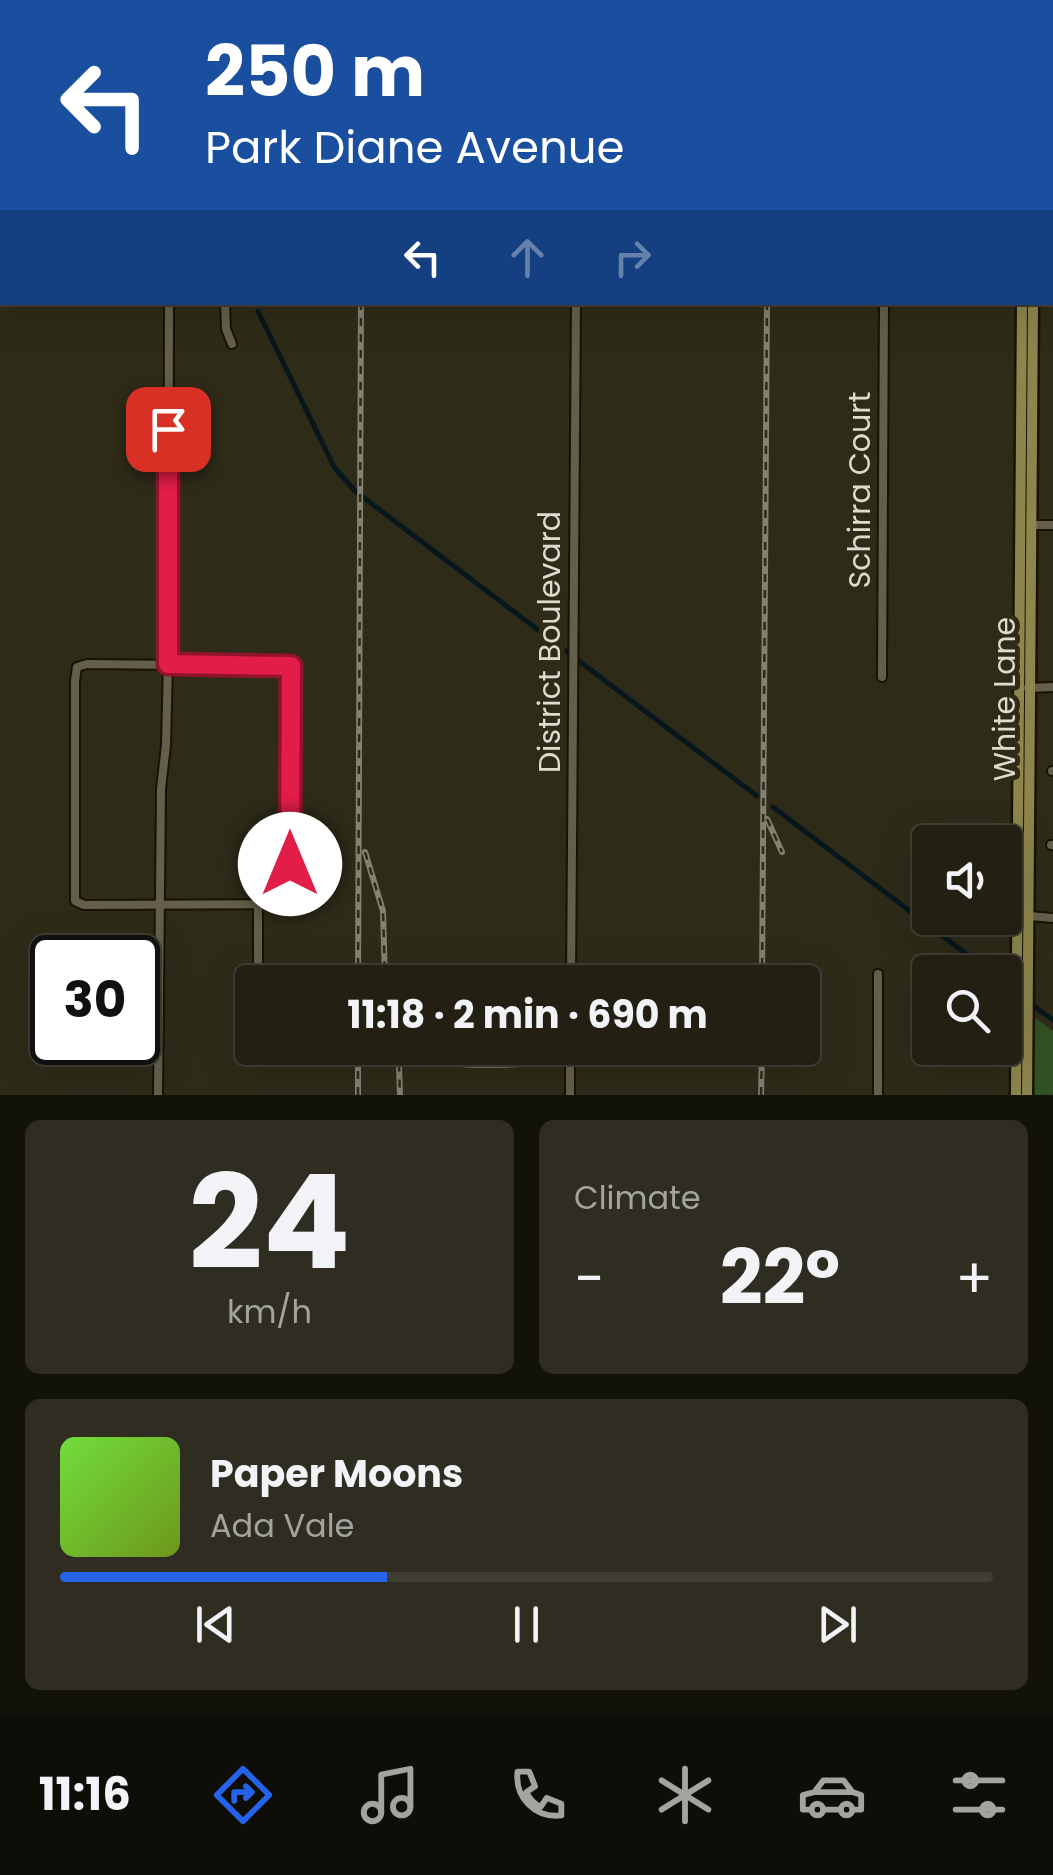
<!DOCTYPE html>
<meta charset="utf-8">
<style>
body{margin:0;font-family:Poppins,sans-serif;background:#2f2d21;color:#f1f3f6;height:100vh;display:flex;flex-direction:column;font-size:38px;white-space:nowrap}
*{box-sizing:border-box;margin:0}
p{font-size:32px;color:#a3a3a0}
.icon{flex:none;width:55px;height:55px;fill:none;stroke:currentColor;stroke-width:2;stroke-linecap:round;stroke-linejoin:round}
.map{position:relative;height:1095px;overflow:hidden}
.drawer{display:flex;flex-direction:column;gap:25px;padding:25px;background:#13120a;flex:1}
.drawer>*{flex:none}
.banner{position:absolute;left:0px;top:0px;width:1055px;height:305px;box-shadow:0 10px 40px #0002,0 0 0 2px #403e33;background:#1a4fa0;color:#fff;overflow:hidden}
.buttons{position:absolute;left:912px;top:825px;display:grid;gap:20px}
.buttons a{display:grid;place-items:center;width:110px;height:110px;border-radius:10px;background:#232013;box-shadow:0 10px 40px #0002,0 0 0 2px #403e33;font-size:50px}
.speed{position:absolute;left:30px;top:935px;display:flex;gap:20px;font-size:50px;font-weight:700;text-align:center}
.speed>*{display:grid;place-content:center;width:130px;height:130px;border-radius:50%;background:#232013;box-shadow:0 10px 40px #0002,0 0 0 2px #403e33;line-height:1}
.speed .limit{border:5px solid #111;border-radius:15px;background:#fff;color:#111}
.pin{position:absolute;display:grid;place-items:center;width:85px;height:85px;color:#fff;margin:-42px;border-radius:20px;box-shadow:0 5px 15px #0006}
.me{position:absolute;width:110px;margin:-55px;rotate:0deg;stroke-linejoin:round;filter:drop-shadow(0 0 8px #0008)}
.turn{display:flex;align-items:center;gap:35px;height:210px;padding:0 40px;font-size:45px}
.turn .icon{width:130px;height:130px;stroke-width:2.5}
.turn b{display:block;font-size:70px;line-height:85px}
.lanes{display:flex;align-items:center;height:95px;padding:0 40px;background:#0003;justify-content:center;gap:50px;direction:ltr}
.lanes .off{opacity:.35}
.big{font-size:75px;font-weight:700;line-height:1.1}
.drawer .widget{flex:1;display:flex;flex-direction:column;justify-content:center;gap:15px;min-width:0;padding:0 35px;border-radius:15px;background:#2f2d21}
.drawer .dial{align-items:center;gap:0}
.dial b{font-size:130px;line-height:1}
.song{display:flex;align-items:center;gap:30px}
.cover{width:120px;height:120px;border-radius:15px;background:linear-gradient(135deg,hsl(100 70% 55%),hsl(80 70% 35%))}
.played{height:10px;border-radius:5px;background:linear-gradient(90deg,#2563eb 35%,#403e33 35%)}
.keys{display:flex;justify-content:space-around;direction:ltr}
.heat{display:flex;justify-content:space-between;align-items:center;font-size:55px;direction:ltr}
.drawer .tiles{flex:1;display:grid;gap:25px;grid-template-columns:1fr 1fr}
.widget:last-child{grid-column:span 2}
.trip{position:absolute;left:235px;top:965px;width:585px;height:100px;border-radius:10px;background:#232013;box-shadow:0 10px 40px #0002,0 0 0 2px #403e33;font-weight:700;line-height:100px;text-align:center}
.tabs{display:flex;height:160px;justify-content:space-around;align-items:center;background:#0e0d08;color:#a3a3a0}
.tabs .icon{width:70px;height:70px}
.tabs .current{color:#2563eb}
.tabs b{font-size:45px;color:#f1f3f6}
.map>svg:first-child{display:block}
.green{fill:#325124}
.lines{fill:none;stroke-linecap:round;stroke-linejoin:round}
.canal{stroke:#07171c;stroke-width:5}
.minor-casing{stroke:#181303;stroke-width:12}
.major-casing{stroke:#181303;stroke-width:15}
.minor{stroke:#645f4b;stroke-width:8}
.major{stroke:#8c854c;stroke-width:10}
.rail-casing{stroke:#848172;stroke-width:6}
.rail{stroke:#2f2b19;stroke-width:2.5;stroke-dasharray:8;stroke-linecap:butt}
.route-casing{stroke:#92132f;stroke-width:25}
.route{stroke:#e11d48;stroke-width:18}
.labels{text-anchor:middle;stroke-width:10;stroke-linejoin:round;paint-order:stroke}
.street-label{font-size:30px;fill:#dedbcf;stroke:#2f2b19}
</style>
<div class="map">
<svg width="1053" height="1095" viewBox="0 0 1053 1095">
<rect width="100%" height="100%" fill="#2f2b19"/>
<polygon class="green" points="1034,1017 1053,1031 1053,1095 1033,1095"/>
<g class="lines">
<g class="canal">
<polyline points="224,2 226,0"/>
<polyline points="258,2 259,0"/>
<polyline points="0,166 2,165"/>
<polyline points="258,311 334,467 355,491 757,796"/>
<polyline points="773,807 990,972"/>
<polyline points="1005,984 1015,991"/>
<polyline points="1027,1001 1053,1020"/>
</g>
<defs>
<g id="minor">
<polyline points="46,0 47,2"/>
<polyline points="138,0 141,2"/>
<polyline points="576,2 576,0"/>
<polyline points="702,2 702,0"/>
<polyline points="885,2 885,0"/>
<polyline points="1052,44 1053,44"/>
<polyline points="0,64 2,70"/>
<polyline points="0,114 2,113"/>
<polyline points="0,292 2,291"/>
<polyline points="1052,296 1053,296"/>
<polyline points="0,301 2,301"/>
<polyline points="225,302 226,329 232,344"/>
<polyline points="1032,525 1053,525"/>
<polygon points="87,664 291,666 290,904 84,905 75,901 75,681 77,667"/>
<polyline points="882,677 884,302"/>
<polyline points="1028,688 1053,687"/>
<polyline points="1052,771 1053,771"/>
<polyline points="1051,845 1053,845"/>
<polyline points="258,905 258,982"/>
<polyline points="1029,916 1053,918"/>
<polyline points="571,982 576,302"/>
<polyline points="138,1019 158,1019"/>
<polyline points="158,1095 161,789 166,745 168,664 169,302"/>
<polyline points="570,1095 570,1048"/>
<polyline points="878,1095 878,974"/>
</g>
<g id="major">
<polyline points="1023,0 1023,2"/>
<polyline points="1034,2 1034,0"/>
<polyline points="1016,1095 1022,302"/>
<polyline points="1027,1095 1033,302"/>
</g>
</defs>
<use href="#minor" class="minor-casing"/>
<use href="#major" class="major-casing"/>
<use href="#minor" class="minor"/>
<use href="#major" class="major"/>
<defs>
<g id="rail">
<polyline points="362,2 362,0"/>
<polyline points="777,2 777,0"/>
<polyline points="767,819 782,852"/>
<polyline points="365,852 383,911 385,979"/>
<polyline points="358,982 361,302"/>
<polyline points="762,982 767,302"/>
<polyline points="395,1048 399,1066 400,1095"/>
<path d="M409 1048C451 1073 505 1063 552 1063"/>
<polyline points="358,1095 358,1048"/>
<polyline points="761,1095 762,1048"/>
</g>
</defs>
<use href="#rail" class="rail-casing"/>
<use href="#rail" class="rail"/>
</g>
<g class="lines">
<defs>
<polyline id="route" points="168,429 168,664 291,666 290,864"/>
</defs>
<use href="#route" class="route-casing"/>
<use href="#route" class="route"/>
</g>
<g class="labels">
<g class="street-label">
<text transform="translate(860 490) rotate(-90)" y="10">Schirra Court</text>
<text transform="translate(550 642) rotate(-90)" y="10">District Boulevard</text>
<text transform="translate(1005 699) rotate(-90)" y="10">White Lane</text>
</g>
</g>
</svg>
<div class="buttons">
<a><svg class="icon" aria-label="sound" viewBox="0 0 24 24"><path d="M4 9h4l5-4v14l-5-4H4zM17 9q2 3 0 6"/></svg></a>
<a><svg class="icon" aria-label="search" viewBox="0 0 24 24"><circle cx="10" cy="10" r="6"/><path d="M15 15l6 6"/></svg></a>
</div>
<div class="speed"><div class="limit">30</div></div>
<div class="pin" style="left:168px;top:429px;background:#d93025"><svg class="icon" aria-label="arrive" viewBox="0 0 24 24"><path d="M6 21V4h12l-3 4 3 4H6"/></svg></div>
<svg class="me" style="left:290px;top:864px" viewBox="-20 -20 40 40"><circle r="19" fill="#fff"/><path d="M0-13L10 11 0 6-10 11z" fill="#e11d48"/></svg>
<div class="trip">11:18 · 2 min · 690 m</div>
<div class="banner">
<div class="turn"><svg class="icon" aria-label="left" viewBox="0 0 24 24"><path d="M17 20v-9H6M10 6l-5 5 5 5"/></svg><div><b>250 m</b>Park Diane Avenue</div></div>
<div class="lanes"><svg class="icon" aria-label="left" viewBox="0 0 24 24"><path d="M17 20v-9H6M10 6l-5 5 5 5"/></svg><svg class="icon off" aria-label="ahead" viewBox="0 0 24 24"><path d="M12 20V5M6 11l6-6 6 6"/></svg><svg class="icon off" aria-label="right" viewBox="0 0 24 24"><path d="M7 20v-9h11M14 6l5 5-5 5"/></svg></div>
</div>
</div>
<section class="drawer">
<div class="tiles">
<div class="widget dial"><b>24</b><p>km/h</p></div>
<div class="widget"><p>Climate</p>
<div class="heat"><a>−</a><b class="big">22°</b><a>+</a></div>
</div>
<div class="widget">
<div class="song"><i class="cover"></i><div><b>Paper Moons</b><p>Ada Vale</p></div></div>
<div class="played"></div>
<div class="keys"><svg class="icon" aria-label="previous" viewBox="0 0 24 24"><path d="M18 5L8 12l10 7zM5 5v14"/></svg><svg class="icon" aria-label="pause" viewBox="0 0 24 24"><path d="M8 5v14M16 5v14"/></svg><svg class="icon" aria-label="next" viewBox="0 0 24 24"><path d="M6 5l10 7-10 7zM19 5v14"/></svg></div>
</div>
</div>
</section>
<nav class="tabs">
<b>11:16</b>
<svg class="icon current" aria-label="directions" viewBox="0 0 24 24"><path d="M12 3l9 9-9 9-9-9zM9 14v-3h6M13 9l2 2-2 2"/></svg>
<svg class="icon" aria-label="music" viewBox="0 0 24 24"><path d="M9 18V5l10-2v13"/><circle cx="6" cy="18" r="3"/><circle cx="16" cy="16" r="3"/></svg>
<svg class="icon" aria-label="phone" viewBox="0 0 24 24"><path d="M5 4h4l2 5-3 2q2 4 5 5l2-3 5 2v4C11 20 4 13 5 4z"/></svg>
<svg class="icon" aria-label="climate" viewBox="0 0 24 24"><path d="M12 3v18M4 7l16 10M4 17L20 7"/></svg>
<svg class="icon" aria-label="car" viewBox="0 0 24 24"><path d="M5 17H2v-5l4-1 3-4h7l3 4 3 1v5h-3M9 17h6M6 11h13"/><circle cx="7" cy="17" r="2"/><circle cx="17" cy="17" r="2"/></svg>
<svg class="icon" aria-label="filters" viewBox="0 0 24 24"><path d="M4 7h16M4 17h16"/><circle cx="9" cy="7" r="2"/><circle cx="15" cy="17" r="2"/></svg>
</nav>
